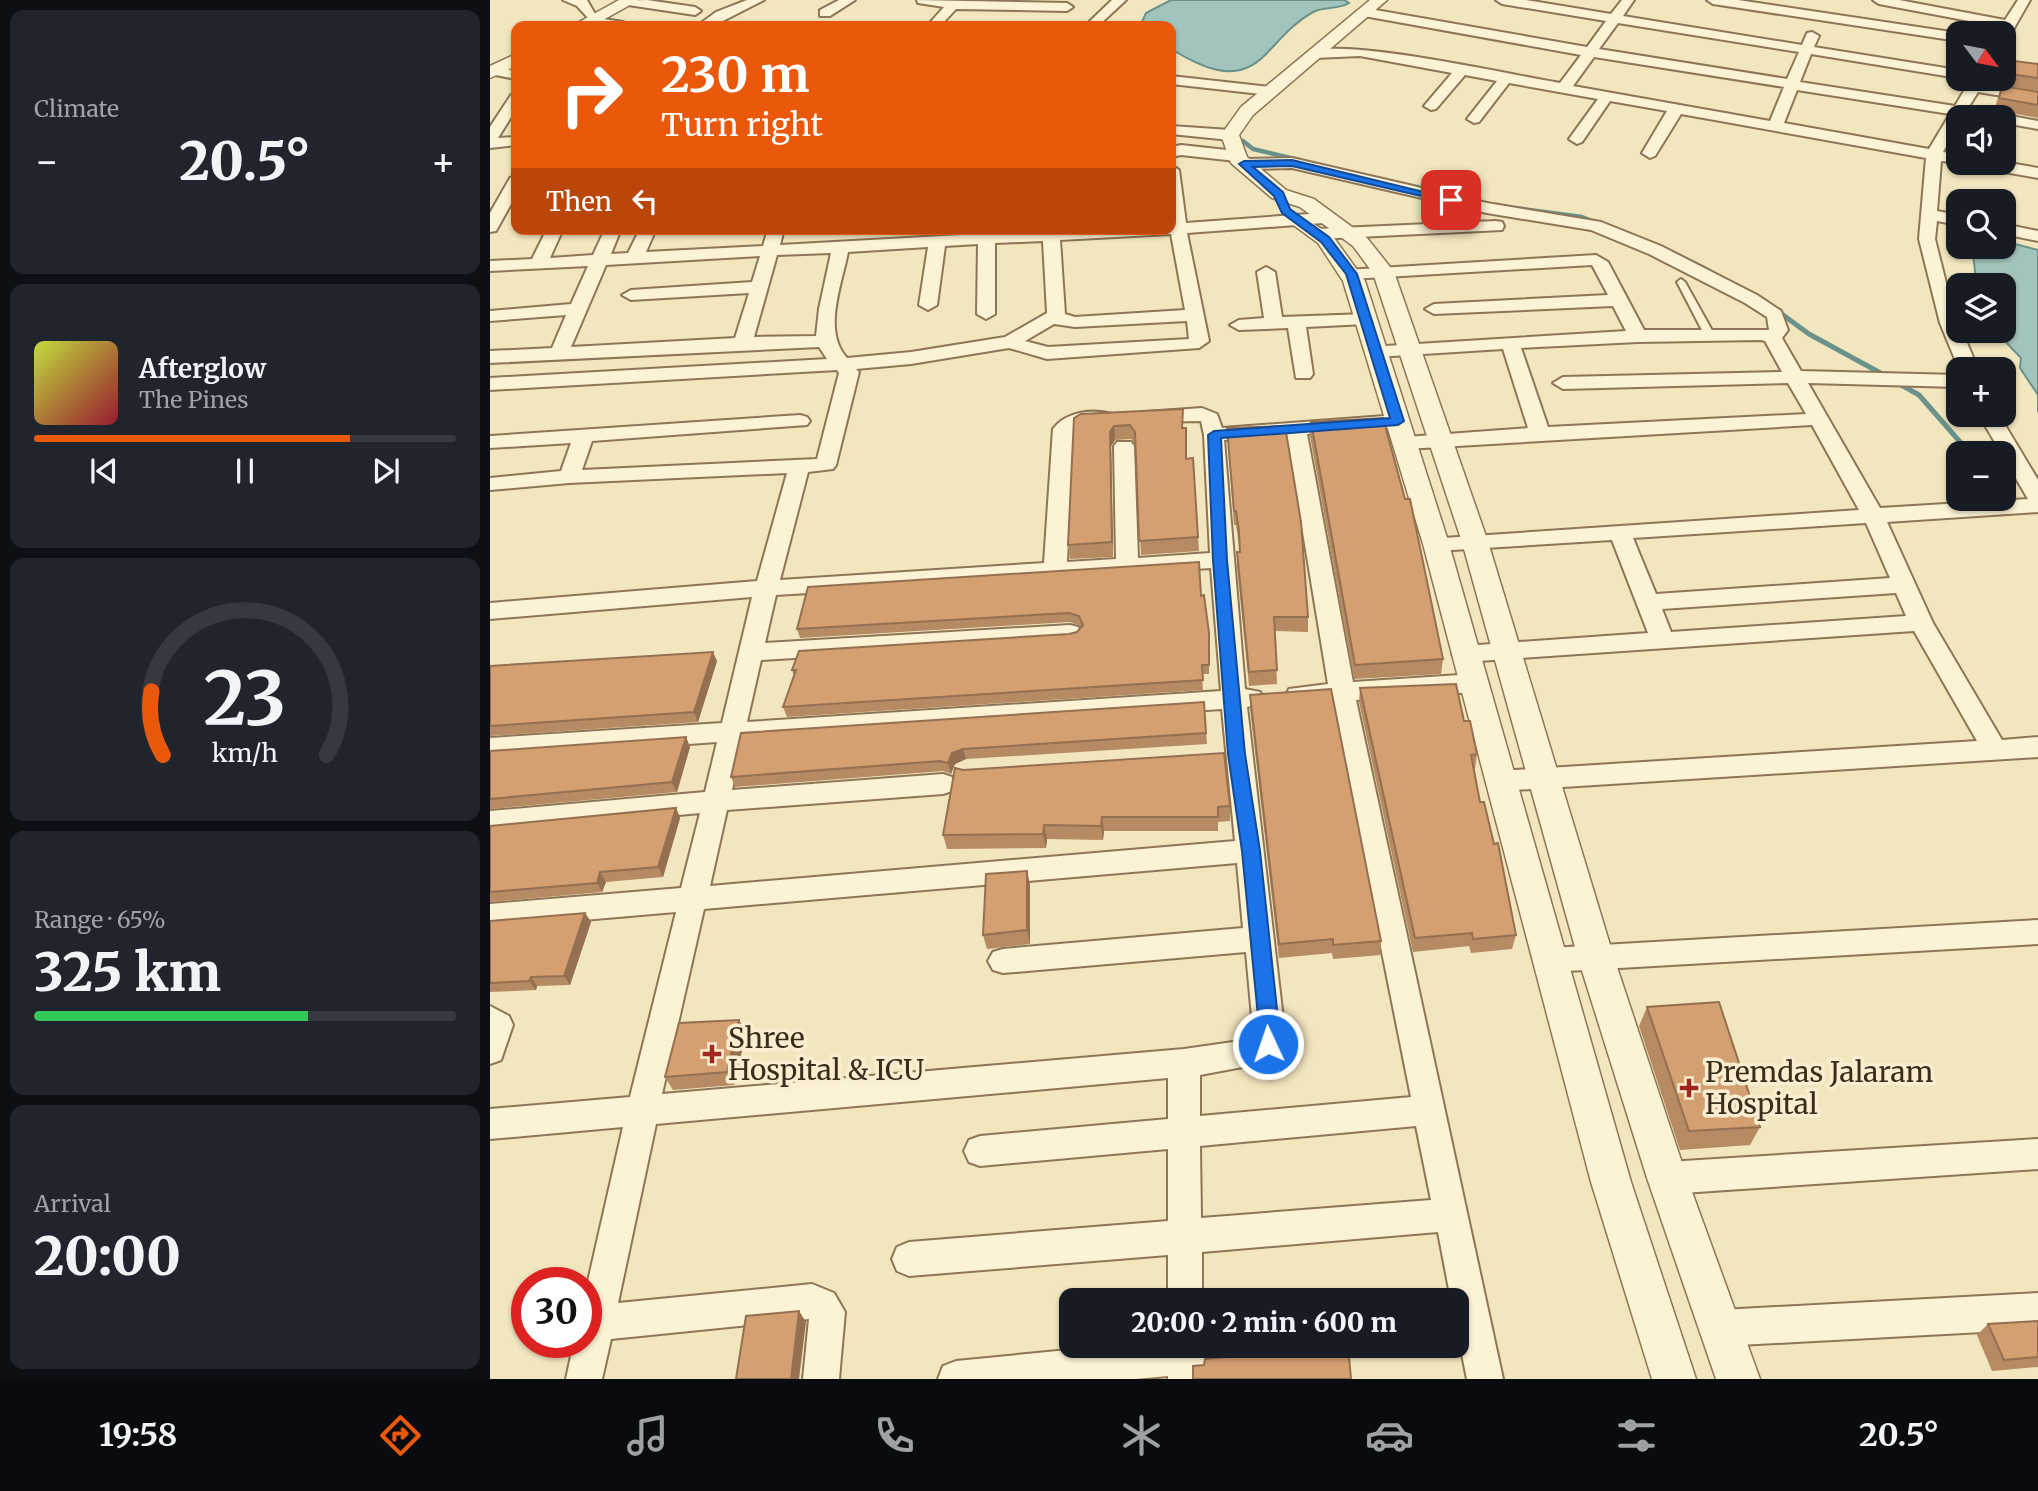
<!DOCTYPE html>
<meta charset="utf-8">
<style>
body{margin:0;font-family:Merriweather,serif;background:#20242c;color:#f1f3f6;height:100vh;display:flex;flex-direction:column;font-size:26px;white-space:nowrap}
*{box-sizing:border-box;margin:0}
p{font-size:23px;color:#9ea1a6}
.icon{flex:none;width:38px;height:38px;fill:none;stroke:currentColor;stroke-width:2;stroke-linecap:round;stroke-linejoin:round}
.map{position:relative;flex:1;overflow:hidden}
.details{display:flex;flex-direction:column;gap:10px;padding:10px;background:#0d0f14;width:490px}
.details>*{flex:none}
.hud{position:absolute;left:21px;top:21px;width:665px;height:214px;border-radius:14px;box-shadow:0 2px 5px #0004;background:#ea580c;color:#fff;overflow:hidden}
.needle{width:46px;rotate:122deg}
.tools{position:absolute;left:1456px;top:21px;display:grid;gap:14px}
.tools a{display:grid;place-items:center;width:70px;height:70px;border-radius:14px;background:#171b24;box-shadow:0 2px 5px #0004;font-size:35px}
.speed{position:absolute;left:21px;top:1267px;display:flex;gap:14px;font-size:35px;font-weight:700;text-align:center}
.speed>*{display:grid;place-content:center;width:91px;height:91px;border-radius:50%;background:#171b24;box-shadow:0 2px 5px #0004;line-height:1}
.speed .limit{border:10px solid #d22;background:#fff;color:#111}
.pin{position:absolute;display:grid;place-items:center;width:60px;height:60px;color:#fff;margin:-30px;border-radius:14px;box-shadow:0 4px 10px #0006}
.me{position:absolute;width:77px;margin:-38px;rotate:357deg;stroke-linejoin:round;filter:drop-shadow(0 0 5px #0008)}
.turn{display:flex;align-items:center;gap:24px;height:147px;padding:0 35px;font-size:32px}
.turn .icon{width:91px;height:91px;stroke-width:2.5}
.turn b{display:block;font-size:49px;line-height:60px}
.then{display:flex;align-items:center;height:66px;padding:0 35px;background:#0003;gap:14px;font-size:26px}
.big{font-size:52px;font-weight:800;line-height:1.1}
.details .widget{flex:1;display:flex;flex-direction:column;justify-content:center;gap:10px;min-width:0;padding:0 24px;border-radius:14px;background:#20242c}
.details .dial{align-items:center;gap:0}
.dial svg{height:182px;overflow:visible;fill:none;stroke:#363941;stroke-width:7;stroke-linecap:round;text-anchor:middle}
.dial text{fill:#f1f3f6;stroke:none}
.song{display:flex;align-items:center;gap:21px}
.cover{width:84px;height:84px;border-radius:10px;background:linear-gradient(135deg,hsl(70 70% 55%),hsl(350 70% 35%))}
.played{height:7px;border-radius:4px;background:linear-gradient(90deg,#ea580c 75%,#363941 75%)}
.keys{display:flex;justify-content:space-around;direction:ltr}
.heat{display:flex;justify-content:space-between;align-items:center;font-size:38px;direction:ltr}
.charge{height:10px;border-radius:5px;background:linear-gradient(90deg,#34c759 65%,#363941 0)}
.trip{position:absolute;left:569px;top:1288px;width:410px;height:70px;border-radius:14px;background:#171b24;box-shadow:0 2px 5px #0004;font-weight:800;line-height:70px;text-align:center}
.tab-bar{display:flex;height:112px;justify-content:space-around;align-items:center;background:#090b0e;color:#9ea1a6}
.tab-bar .icon{width:49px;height:49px}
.tab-bar .on{color:#ea580c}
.tab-bar b{font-size:32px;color:#f1f3f6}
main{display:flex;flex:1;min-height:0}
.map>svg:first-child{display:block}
.water{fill:#a3c4bc;stroke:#69928a;stroke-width:2}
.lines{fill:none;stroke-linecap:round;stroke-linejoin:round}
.stream-far1{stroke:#69928a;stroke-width:4.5}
.stream{stroke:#69928a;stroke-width:5}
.service-casing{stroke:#8d7656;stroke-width:4}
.minor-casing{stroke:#8d7656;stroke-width:4}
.tertiary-casing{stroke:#8d7656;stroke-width:3}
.service{fill:#fcf2d4;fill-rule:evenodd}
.minor{fill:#fcf2d4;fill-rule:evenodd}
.tertiary{fill:#fcf2d4;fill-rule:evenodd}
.wall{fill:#b68a62}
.shaded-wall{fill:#947050}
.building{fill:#d4a072;stroke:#947050;stroke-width:2}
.route{fill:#1a73e8;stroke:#114b97;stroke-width:2}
.poi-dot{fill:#a22620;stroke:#f9efd0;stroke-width:2.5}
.labels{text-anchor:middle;stroke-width:7;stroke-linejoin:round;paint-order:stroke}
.near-poi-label{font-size:28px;fill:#3b2c1c;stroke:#f9efd0;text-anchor:start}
</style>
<main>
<section class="details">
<div class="widget"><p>Climate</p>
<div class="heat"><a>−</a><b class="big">20.5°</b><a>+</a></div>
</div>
<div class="widget">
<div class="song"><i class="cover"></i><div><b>Afterglow</b><p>The Pines</p></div></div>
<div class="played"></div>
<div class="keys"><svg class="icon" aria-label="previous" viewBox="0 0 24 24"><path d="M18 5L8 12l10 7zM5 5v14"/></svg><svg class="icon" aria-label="pause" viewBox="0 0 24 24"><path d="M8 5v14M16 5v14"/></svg><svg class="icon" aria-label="next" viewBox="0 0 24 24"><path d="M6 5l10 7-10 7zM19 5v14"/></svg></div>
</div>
<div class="widget dial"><svg viewBox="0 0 100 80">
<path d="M14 69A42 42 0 1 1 86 69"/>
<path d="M14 69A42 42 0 0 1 9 41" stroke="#ea580c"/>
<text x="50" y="56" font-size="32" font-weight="700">23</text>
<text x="50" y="72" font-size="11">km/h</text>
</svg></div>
<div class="widget"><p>Range · 65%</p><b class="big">325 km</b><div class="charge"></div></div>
<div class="widget"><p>Arrival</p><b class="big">20:00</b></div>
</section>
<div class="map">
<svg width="1548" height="1379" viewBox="0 0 1548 1379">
<rect width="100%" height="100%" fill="#f2e6bf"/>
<g class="water">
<path d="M681 0H854L859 3C848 10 834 6 823 12 803 23 790 40 775 55 745 86 710 66 681 49V26H654L652 22 656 13Z"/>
<path d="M1514 241 1548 250V412V395L1530 368 1531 358 1513 339V332L1520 324 1514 320V285H1488C1483 272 1486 259 1480 247H1514Z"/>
</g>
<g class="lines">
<g class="stream-far1">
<polyline points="744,140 753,141 763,149 809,160"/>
<polyline points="1025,208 1092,217 1109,224"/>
</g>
<g class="stream">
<polyline points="1105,222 1109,224"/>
<polyline points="1195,259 1219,271"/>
<polyline points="1286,310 1319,334 1396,376"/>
<polyline points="1406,382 1429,395 1471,443 1491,453"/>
<polyline points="1514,466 1529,473"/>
</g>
<defs>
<polygon id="service" points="1191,279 1195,282 1224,334 1222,336 1219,337 1214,334 1187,282"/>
<g id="minor">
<polygon points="73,0 97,0 105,14 101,17 133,22 140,26 95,24 93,21 98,18 87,6"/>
<polygon points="157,0 205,7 211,11 205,15 138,5 132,1"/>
<polygon points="257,0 274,0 223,26 207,26 226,12"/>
<polygon points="349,0 365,0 340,16 330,16 330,10"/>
<polygon points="427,0 577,3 583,7 577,11 466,9 450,26 437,26 454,7 428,3"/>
<polygon points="622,0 636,0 608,26 595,26"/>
<path d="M1006 0H1036L1121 14 1132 0H1144L1133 16 1312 45 1317 33 1322 32 1329 36 1324 47 1468 70V78L1321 54 1310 82 1465 106 1481 79H1495L1492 84 1548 94V102L1488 92 1478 108 1548 121V129L1514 123V117H1468V125L1453 152 1468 154V163H1472L1451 161 1447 211 1468 215V225L1447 221 1445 239 1468 331H1472L1488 369H1469L1450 323 1429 239 1436 158 1191 114 1165 156 1160 158 1152 153 1177 111 1120 101 1092 142 1087 144 1079 139 1108 99 1019 83 989 122 984 123 977 119 1007 81 975 75 946 109 941 110 934 106 962 73 870 56 825 58 818 54C841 34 1031 77 1070 83L1091 55 874 16 868 12 874 8 1097 47 1116 21 1012 4ZM1128 23 1309 52 1297 79 1109 49ZM1104 57 1294 87 1280 121 1083 86ZM1307 90 1460 114 1439 149 1294 123Z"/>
<polygon points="1217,0 1248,0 1468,33 1468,41 1223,4"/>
<polygon points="1383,0 1409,0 1515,20 1528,0 1540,0 1519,37 1514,38 1514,33 1508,33 1511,27 1389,4"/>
<polygon points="1514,62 1548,67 1548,75 1514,70"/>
<polygon points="0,66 26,71 26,79 0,74"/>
<polygon points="681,76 780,87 787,91 780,95 681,84"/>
<polygon points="26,94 26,109 8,138 26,137 26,145 0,148 0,127 21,95"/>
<polygon points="681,126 740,130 748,135 740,140 681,134"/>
<polygon points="691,145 746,151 754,156 746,161 691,155 681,157 681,147"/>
<path d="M802 158 997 203 1111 222 1171 246 1267 295 1291 311 1298 330 1292 338 1311 371 1468 375V387L1318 383 1390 508 1538 499 1489 415H1509L1548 480V512L1397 522 1443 623 1512 740 1548 737V757L1010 791 1001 788 997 781 1001 774 1010 771 1487 741 1424 631 974 662 966 660 962 654 966 648 974 646 1158 633 1122 540 946 551 938 549 935 544 938 539 1369 510 1322 425 916 449 909 447 906 443 909 439 916 437 1038 428 1013 349 886 357 879 355 877 351 879 347 1136 331 1123 306 944 314 935 309 944 304 1118 295 1102 265 861 279 855 278 852 274 855 270 1106 255 1118 262 1154 330H1279L1277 317 1255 303 1159 254 1101 230 997 213 802 168 754 169 746 164 754 159ZM1271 340 1275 341 1292 372 1073 377 1063 383 1073 389 1298 383 1316 414 1058 427 1031 348 1148 342ZM1376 523 1400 578 1166 594 1143 538ZM1406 593 1416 616 1181 632 1172 609Z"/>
<polygon points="1514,162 1548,168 1548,178 1491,168 1483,163"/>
<path d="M681 165 689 170 696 223 833 213 841 218 833 223 697 233 719 341 709 348 557 359 519 348 421 364 366 369 369 372 346 465 343 469 318 472 290 580 554 563 563 429C576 411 602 409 622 414L625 418 622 422C608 426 595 422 583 431L577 562 626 559 624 446 627 442H641L644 446 648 558 720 553 714 435 711 421 662 422 655 420 652 416 655 412 712 408 727 414 732 428 908 415 915 417 918 421 915 425 908 427 817 434 863 682 985 674 994 677 997 683 994 689 985 692 866 700 1013 1379H977L966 1325V1300H961L948 1232 712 1252V1300H678V1255L419 1276 407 1271 402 1259 407 1247 419 1242 678 1221V1149L490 1166 479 1162 474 1151 479 1140 490 1136 678 1119V1078L166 1124 128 1303 322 1284 344 1293 355 1312 349 1379H313L319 1319 121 1339 112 1379H76L84 1342H96V1290L133 1127 0 1139V1109L140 1097 186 912 0 928V904L191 888 210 813 0 833V811L215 792 227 742 0 758V738L232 723 262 597 0 619V603L267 581 297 473 79 483 0 490V478L71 471 81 443 0 448V436L310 415 317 417 320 421 317 425 102 441 92 470 327 459 349 373 347 370 0 390V378L337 359 329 347 0 363V351L62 348 76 315 0 321V311L81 304 98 266 0 271V261L42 259 57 229H73L60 258 103 255 115 229H131L121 254 138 253 150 229H166L156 252 273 246 278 229H294L290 245 489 234V229H505V233L553 229H681ZM681 234 695 310 585 317 575 314 570 240ZM553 241 557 313 515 337 421 352 357 358C332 331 352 284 358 252L438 247 429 305 438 310 447 305 455 246 488 244 487 314 496 319 505 314V243ZM341 253 329 309 326 336 264 337 287 255ZM270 256 262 282 141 290 132 295 141 300 259 293 245 338 81 347 116 265ZM697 321 699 339 558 347 535 341 564 324 585 327ZM797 435 838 684 799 689 796 695 799 701 808 704 842 702 921 1097 710 1116V1075L784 1061 795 1036 757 707 770 704 773 698 770 692 755 689 734 440ZM721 568 731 691 257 722 271 660 580 641 588 639 592 633 588 627 580 625 275 643 286 595ZM732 709 745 841 220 886 237 810 453 794 462 791 466 784 462 777 453 774 242 790 253 741ZM747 863 753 928 513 949 503 952 498 961 503 970 513 973 756 952 764 1039 694 1049 172 1094 214 909ZM926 1126 941 1200 711 1218 710 1146Z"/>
<polygon points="26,176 26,195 6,231 0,232 0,213 20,178"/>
<polygon points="1006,221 1012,222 1014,226 1012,230 827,239 819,234 827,229"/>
<polygon points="1514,224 1548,231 1548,241 1514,234"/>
<polygon points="776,267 785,272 792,317 876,314 885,319 876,324 816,327 823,374 820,378 806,378 798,328 749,330 740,325 749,320 774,318 767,272"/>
<polygon points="1548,920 1548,944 1060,972 1050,969 1045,960 1050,951 1060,948"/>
<polygon points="0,1006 19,1016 23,1025 11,1060 0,1064"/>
<polygon points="1548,1139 1548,1169 1177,1194 1165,1189 1161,1178 1165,1167 1177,1162"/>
<polygon points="1548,1293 1548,1329 1231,1346 1218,1341 1213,1328 1218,1315 1231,1310"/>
<polygon points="619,1346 815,1346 810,1359 797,1364 714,1372 714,1379 678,1379 678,1376 646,1379 448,1379 453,1366 466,1361"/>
</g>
<g id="tertiary">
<polygon points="129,0 149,0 102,26 82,26"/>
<polygon points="880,0 897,0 763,115 749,135 757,157 796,190 824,199 877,238 904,272 998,542 1124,958 1197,1178 1270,1379 1226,1379 1157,1178 1088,958 972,542 883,273 863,246 810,207 782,198 741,163 731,135 751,107"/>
<polygon points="26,54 26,66 0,78 0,66"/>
<polygon points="808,215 842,235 875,281 959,544 1141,1182 1206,1379 1162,1379 1101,1182 933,544 853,281 828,243 798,221 801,217"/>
</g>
</defs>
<use href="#service" class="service-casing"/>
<use href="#minor" class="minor-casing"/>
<use href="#tertiary" class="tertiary-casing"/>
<use href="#service" class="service"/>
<use href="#minor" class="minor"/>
<use href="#tertiary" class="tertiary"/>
</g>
<g class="wall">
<polygon points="1524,61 1548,64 1548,91 1516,86"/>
<polygon points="1512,86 1548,92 1548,118 1504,110"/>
<polygon points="584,418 696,428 697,459 703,458 709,551 651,555 646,445 641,439 625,440 621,446 623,557 580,559 578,545"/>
<polygon points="821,422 953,659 951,674 864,679 820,436"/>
<polygon points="737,428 818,617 818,632 785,631 787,684 759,686 747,567 747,552 749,552 749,546 746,525 744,525"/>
<polygon points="711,596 719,642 719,674 712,674 713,690 297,717 293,707 304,676 302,670 579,634 587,632 591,628 590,626 580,622 310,638 307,629"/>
<polygon points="227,661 208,722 0,736 0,666"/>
<polygon points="870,688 974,721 987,754 985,769 984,769 990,802 1004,844 1026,935 1022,949 981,953 979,946 923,952 869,702"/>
<polygon points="760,695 891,941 890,955 843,959 842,953 789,958 760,709"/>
<polygon points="714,702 717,744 476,759 465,764 461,774 453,771 245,787 241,777"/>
<polygon points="196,737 200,747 187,792 0,809 0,751"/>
<polygon points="473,770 740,806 740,821 728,822 728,831 614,831 613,840 557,839 556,848 457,849 453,835"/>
<polygon points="186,808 190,818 173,877 116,882 112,892 0,902 0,826"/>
<polygon points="537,871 540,885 540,944 497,949 493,935"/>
<polygon points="95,913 101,922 80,985 47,986 46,990 0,992 0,921"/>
<polygon points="1157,1007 1270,1127 1260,1145 1190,1150 1149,1026"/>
<polygon points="256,1033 244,1085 183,1090 175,1077"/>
<polygon points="1548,1321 1548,1367 1502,1371 1487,1335 1498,1324"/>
</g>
<g class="shaded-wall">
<polygon points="624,426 625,440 621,446 623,557 622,542 620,432"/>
<polygon points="223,652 227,661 208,722 204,712"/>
<polygon points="196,737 200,747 187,792 182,782"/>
<polygon points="473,749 476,759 465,764 461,774 458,763 462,753"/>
<polygon points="186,808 190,818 173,877 168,867"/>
<polygon points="612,817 614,831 613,840 611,826"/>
<polygon points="554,825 557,839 556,848 553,834"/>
<polygon points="537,871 540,885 540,944 537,930"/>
<polygon points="110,872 116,882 112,892 107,883"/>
<polygon points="95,913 101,922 80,985 74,976"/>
<polygon points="41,977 47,986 46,990 39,981"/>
<polygon points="249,1020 256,1033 244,1085 237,1072"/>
<polygon points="309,1311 316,1322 309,1379 301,1379"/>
</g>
<g class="building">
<polygon points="1524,61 1548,64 1548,78 1520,74"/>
<polygon points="1512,86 1548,92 1548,105 1509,98"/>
<polygon points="693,409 692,428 696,428 696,459 703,458 708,537 649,541 645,432 640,425 624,426 620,432 622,542 578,545 584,418 591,414"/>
<polygon points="893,418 915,499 920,499 953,659 865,665 821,422"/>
<polygon points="795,426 811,522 818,617 784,617 787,670 759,672 747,552 750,552 749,531 746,511 744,511 737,428"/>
<polygon points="709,562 711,596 714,595 719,633 719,665 712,665 713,680 293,707 306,670 302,670 309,651 579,634 587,632 593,625 589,616 579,613 307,629 318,587"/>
<polygon points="223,652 204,712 0,726 0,666"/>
<polygon points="966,684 974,721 980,721 987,754 981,755 990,802 994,802 1004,844 1008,843 1026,935 983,939 982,933 925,938 870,688"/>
<polygon points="841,689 891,941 843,945 843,939 789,944 760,695"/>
<polygon points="714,702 716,733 473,749 462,753 458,763 450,761 241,777 251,733"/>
<polygon points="196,737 182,782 0,799 0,751"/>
<polygon points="734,753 740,806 728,807 728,817 612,817 611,826 554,825 553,834 453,835 465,768 473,770"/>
<polygon points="186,808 168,867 110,872 107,883 0,892 0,826"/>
<polygon points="537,871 537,930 493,935 496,874"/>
<polygon points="95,913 74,976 41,977 39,981 0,983 0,921"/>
<polygon points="1229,1002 1270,1127 1199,1131 1157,1007"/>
<polygon points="249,1020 237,1072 175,1077 189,1023"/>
<polygon points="309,1311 301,1379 246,1379 256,1316"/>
<polygon points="1548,1321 1548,1357 1514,1360 1498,1324"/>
<polygon points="810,1346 858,1346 861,1379 703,1379 703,1366 714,1365 715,1359 798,1351"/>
</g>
<polygon class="route" points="802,160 967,200 961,203 802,166 763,167 793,192 800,209 839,237 867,274 914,421 908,425 731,438 737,560 755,754 770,851 790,1037 785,1051 778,1053 771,1051 768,1044 770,1037 752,851 738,754 723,560 718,435 724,431 900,418 856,274 831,242 792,213 784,196 749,164 754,161"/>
<g class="poi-dot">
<path d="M218.5 1043.5h7v7h7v7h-7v7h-7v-7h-7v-7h7z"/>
<path d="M1195.5 1077.5h7v7h7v7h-7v7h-7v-7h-7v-7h7z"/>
</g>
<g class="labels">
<g class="near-poi-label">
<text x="238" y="1048">Shree<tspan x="238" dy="32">Hospital &amp; ICU</tspan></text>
<text x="1215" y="1082">Premdas Jalaram<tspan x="1215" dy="32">Hospital</tspan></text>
</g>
</g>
</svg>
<div class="tools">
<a><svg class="needle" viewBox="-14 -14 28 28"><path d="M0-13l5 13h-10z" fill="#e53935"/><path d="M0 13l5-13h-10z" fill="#9ea1a6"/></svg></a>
<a><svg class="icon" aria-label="sound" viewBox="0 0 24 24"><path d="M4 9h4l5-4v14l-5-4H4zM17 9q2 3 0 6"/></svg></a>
<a><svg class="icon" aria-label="search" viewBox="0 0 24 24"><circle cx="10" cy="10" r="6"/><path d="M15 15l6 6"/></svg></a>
<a><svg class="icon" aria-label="layers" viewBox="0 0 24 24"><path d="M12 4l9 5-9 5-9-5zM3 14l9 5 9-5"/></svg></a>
<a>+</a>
<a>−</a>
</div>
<div class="speed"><div class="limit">30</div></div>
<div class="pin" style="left:961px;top:200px;background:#d93025"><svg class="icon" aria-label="arrive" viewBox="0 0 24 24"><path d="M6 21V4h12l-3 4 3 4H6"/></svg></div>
<svg class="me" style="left:778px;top:1044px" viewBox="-20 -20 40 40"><circle r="17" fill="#1a73e8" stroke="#fff" stroke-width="3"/><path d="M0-11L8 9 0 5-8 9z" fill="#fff"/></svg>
<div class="trip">20:00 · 2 min · 600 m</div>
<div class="hud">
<div class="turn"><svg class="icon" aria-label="right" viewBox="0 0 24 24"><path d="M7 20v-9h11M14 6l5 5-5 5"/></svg><div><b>230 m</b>Turn right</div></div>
<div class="then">Then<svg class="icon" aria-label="left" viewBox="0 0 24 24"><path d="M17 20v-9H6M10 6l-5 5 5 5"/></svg></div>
</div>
</div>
</main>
<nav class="tab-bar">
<b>19:58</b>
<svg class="icon on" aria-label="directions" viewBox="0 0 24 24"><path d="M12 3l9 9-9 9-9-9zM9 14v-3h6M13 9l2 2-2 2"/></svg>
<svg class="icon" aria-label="music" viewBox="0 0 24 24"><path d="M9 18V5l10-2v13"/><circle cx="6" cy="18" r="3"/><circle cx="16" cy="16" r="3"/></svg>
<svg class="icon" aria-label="phone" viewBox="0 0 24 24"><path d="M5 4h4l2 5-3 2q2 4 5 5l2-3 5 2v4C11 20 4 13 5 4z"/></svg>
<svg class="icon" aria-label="climate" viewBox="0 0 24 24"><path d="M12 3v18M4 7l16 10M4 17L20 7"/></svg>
<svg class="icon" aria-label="car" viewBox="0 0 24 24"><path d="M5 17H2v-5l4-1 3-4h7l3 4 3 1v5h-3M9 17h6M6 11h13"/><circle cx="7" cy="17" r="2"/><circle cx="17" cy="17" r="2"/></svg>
<svg class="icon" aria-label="filters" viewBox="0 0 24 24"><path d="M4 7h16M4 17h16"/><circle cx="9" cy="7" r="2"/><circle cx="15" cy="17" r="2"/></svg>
<b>20.5°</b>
</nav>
